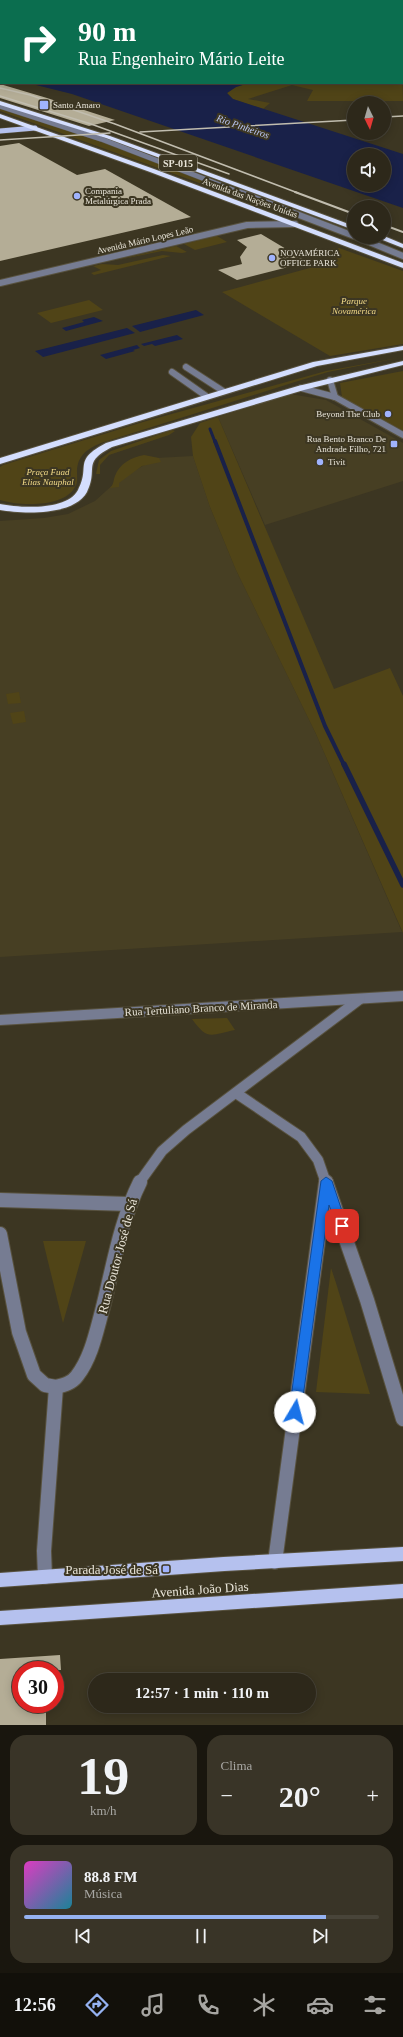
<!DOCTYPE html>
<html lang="pt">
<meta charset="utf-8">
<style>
body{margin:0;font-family:Georgia,serif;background:#393427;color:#f1f3f6;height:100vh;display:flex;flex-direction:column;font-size:15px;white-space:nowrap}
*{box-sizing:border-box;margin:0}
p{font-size:13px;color:#a7a6a2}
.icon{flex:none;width:22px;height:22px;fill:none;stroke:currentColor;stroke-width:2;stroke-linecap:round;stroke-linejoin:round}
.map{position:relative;height:1725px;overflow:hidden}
.side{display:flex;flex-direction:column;gap:10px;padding:10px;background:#19160e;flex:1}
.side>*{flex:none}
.banner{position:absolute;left:0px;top:0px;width:403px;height:84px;box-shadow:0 2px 10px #0003,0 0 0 1px #484439;background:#0b6e4f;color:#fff;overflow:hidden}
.needle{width:26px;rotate:175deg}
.tools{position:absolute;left:347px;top:96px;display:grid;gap:8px}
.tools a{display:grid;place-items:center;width:44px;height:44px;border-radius:50%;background:#2d281a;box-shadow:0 2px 10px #0003,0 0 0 1px #484439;font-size:20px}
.speed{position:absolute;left:12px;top:1661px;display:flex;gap:8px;font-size:20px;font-weight:700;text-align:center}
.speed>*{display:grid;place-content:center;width:52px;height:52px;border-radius:50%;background:#2d281a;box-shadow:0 2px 10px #0003,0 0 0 1px #484439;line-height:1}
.speed .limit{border:6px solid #d22;background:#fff;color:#111}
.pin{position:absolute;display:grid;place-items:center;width:34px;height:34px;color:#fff;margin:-17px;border-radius:8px;box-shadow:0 2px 6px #0006}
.me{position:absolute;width:44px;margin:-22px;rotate:8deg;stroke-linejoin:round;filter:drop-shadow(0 0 3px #0008)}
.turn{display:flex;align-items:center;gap:14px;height:84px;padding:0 12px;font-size:18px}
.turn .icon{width:52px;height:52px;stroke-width:2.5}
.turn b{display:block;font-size:28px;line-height:34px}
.big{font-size:30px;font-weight:700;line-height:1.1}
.side .tile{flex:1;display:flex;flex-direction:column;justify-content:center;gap:6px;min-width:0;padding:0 14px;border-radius:16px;background:#393427}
.side .dial{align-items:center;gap:0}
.dial b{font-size:52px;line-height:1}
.song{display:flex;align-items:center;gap:12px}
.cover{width:48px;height:48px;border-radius:6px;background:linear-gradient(135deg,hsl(310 70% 55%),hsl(190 70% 35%))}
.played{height:4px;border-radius:2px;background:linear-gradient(90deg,#95b2f1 85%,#484439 85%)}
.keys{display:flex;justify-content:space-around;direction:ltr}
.heat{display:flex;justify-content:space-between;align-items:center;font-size:22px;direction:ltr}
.side .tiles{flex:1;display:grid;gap:10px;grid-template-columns:1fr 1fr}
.tile:last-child{grid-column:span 2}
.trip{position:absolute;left:88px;top:1673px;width:228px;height:40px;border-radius:20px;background:#2d281a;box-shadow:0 2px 10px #0003,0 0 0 1px #484439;font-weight:700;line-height:40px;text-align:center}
.dock{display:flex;height:64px;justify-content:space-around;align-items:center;background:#12100a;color:#a7a6a2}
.dock .icon{width:28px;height:28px}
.dock .active{color:#95b2f1}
.dock b{font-size:18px;color:#f1f3f6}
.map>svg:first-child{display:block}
.built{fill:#473f23}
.green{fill:#504417}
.water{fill:#192149;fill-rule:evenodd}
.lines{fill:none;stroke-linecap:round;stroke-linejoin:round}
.stream-far2{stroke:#192149;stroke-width:3}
.stream-far1{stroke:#192149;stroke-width:4}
.stream{stroke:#192149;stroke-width:5.5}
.building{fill:#b4ad96}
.minor-far3-casing{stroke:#58523f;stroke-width:6}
.minor-far2-casing{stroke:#58523f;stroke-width:8}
.minor-far1-casing{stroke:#58523f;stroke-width:12}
.minor-casing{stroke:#58523f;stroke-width:16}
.major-far1-casing{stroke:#58523f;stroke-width:6}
.major-casing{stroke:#58523f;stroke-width:16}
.highway-casing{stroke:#58523f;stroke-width:2}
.minor-far3{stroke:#767c92;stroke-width:5}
.minor-far2{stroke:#767c92;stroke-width:6}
.minor-far1{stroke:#767c92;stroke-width:10}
.minor{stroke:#767c92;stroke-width:14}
.major-far1{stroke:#b5c1ee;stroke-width:5}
.major{stroke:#b5c1ee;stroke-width:14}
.highway{fill:#d4defe;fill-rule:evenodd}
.rail-far1{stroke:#c1bdaf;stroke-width:1.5}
.rail{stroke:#c1bdaf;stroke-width:2}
.route{fill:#1a73e8;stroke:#114b97}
.poi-dot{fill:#a0b3fd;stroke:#3c3622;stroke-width:1.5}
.labels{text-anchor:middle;stroke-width:4;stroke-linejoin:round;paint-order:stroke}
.far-poi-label{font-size:9px;fill:#e8e4d8;stroke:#3c3622;text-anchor:start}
.far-street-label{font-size:9px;fill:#e8e4d8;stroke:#3c3622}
.far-park-label{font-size:9px;font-style:italic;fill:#f2da88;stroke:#3c3622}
.far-water-label{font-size:10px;font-style:italic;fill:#bbc7f4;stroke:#3c3622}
.shield{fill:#3c3622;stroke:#b4b0a1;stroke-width:1}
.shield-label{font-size:10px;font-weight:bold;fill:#e8e4d8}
.street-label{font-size:11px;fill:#e8e4d8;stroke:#3c3622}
.near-street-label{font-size:13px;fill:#e8e4d8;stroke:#3c3622}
.near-poi-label{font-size:13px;fill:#e8e4d8;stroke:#3c3622;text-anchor:end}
</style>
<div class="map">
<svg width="403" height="1725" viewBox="0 0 403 1725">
<rect width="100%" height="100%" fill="#3c3622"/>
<g class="built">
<polygon points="290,394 326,400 403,443 403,481 265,525 218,417"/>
<polygon points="193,456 210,507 236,570 316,734 402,932 0,957 0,521 44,518 68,514 95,501 116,482 156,458"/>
</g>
<g class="green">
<polygon points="402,60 403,101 307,101 313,90 292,85 248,99 270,103 263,109 233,99 227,93 236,87 249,83 402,83"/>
<polygon points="0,107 103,141 100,143 106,141 346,236 0,111"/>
<polygon points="217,236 227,242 195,250 184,244"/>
<polygon points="176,246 187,252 182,253 162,251 113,261"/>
<polygon points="339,248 403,271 403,344 330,356 222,292 328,263 330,260 325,253 329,249"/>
<polygon points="163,255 171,256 94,275 91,273 101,270 93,266 84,268 102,264 118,265"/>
<polygon points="89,300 103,310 51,323 37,313"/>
<path d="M403 357 328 372 295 382 101 443C87 449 77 456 77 472 77 477 78 483 75 487 64 508 19 506 0 500V467L3 465 143 422 326 371Z"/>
<polygon points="403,371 403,431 342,397 340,383"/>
<polygon points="218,417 334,689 390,668 403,696 403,933 316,734 236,570 210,507 193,456 191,437 200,423"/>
<polygon points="172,430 175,431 169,435 109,455 100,465 100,474 96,474 99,460 111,451"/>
<path d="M144 455 159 458 161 462 142 466 119 483V487L110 488C114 484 113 481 115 476 119 464 132 457 144 455Z"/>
<polygon points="19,692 21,703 8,704 6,694"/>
<polygon points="24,711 26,722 13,724 10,713"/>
<path d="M227 1018 235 1030C210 1035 208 1041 192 1019Z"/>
<polygon points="43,1241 86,1241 63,1323"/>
<polygon points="331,1268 336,1283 370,1394 316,1392"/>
</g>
<g class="water">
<path d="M28 83H249L236 87 227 93 233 99 403 154V208L72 94ZM354 155H384V185H354Z"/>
<polygon points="196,310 204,315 140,332 132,326"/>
<polygon points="94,317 103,321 66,331 62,328 84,322 82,320"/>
<polygon points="127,328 135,333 43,357 35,351"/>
<polygon points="177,335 183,339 155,346 152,344 144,346 141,344"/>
<polygon points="137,345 140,348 133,350 135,351 106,359 100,355"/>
</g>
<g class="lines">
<polyline class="stream-far2" points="210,429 215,442"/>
<polyline class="stream-far1" points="215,441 325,726 344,765"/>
<polyline class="stream" points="344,764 403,885"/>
</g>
<g class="building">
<polygon points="0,84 47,98 115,120 89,126 0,98"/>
<polygon points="19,143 77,175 105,169 191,217 0,261 0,146"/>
<polygon points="261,234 308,262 237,280 218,270 242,264 240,257 247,247 237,240"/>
<polygon points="60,1655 61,1670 21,1670 21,1704 46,1704 46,1725 0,1725 0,1659"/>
</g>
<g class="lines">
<defs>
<g id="minor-far3">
<polyline points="5,0 11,1"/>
<polyline points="166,0 170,1"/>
<polyline points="0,106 101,139 241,193"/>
</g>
<g id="minor-far2">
<polyline points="239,192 354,236"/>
<polyline points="357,237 403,256"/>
<polyline points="0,283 247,225 295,224"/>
<polyline points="186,367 223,391"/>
<polyline points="172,372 206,396"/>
<polyline points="330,380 335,397"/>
<polyline points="301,388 335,397 403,435"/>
</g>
<g id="minor-far1">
<polyline points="0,1020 403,996"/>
<polyline points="236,1093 301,1137 318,1160 326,1183"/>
<polyline points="139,1183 162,1151 186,1130 360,999"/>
<polyline points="326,1183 326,1181"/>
</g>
<g id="minor">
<polyline points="326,1182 367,1300 403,1419"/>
<polyline points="0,1200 129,1204"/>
<polyline points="0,1234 19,1332 34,1375 45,1385 56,1387"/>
<polyline points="275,1562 326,1182"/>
<path d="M45 1577 44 1551 56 1387C64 1385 72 1383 77 1376 91 1358 96 1333 102 1311 113 1268 120 1222 140 1182"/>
</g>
<polyline id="major-far1" points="0,131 35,128"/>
<g id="major">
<polyline points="0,1580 224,1564 403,1554"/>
<polyline points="0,1618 403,1591"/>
</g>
<g id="highway">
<polygon points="0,101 110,136 354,226 354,230 106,138 0,105"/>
<polygon points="0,114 154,169 403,263 403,268 150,172 0,118"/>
<polygon points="384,236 403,244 403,248 375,237"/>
<polygon points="403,346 403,350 317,366 0,464 0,458 313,362"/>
<path d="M403 361V365L304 390 112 447C81 463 99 468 87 492 74 516 23 514 0 510V504C20 508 67 511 78 490 91 466 72 461 106 443L298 386Z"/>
</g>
</defs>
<use href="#minor-far3" class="minor-far3-casing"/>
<use href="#minor-far2" class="minor-far2-casing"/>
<use href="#minor-far1" class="minor-far1-casing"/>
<use href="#minor" class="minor-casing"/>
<use href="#major-far1" class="major-far1-casing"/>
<use href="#major" class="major-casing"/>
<use href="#highway" class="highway-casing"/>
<use href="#minor-far3" class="minor-far3"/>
<use href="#minor-far2" class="minor-far2"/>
<use href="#minor-far1" class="minor-far1"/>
<use href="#minor" class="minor"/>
<use href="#major-far1" class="major-far1"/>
<use href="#major" class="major"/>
<use href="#highway" class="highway"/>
<g class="rail-far1">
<polyline points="0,88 30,95 115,124 298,193"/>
<polyline points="0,96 91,124 229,174"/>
<polyline points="384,117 403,116"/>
<polyline points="140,132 354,120"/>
<polyline points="0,140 110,133"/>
</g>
<g class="rail">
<polyline points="295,192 354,214"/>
<polyline points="384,225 403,232"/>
</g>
</g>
<polygon class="route" points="326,1177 332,1181 347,1226 346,1229 338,1229 329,1205 301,1412 299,1416 295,1418 291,1416 289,1412 321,1181"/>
<g class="poi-dot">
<rect x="39" y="100" width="10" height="10" rx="2"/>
<circle cx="77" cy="196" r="4"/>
<circle cx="272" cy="258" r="4"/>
<circle cx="388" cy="414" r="4"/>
<rect x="390" y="440" width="8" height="8" rx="2"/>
<circle cx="320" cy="462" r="4"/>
<rect x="162" y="1565" width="8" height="8" rx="2"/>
</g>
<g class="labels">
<g class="far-poi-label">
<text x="53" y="108">Santo Amaro</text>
<text x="85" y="194">Compania<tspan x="85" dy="10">Metalúrgica Prada</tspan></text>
<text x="280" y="256">NOVAMÉRICA<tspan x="280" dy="10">OFFICE PARK</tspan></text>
<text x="380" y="417" text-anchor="end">Beyond The Club</text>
<text x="386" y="442" text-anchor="end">Rua Bento Branco De<tspan x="386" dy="10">Andrade Filho, 721</tspan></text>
<text x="328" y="465">Tivit</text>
</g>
<g class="far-street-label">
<text transform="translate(250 198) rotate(20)" y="3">Avenida das Nações Unidas</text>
<text transform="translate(145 240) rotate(-13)" y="3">Avenida Mário Lopes Leão</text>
</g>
<g class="far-park-label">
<text x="354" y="304">Parque<tspan x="354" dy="10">Novamérica</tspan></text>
<text x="48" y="475">Praça Fuad<tspan x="48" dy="10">Elias Nauphal</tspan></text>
</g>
<g class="far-water-label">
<text transform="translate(243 126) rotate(19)" y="4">Rio Pinheiros</text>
</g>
<rect class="shield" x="159" y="155" width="38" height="16" rx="3"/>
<g class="shield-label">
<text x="178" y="167">SP-015</text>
</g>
<g class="street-label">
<text transform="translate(201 1008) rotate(-3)" y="4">Rua Tertuliano Branco de Miranda</text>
</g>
<g class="near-street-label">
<text transform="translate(117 1256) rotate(-75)" y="5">Rua Doutor José de Sá</text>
<text transform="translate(200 1589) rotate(-4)" y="5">Avenida João Dias</text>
</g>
<g class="near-poi-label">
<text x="158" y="1574">Parada José de Sá</text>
</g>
</g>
</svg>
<div class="tools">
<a><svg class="needle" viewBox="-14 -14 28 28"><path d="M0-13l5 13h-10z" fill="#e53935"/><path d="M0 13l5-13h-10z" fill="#a7a6a2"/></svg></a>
<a><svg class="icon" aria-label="sound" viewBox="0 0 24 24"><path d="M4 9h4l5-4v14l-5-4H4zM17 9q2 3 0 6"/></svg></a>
<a><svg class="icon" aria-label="search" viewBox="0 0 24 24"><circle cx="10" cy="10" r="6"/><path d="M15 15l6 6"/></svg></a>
</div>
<div class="speed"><div class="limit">30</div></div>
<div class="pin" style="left:342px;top:1226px;background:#d93025"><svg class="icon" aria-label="arrive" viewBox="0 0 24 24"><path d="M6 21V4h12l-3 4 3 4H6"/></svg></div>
<svg class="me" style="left:295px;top:1412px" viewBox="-20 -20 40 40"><circle r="19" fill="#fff"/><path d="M0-13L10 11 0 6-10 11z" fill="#1a73e8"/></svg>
<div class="trip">12:57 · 1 min · 110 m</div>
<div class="banner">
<div class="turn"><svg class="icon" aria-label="right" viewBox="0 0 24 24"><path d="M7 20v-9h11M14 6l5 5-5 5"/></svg><div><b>90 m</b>Rua Engenheiro Mário Leite</div></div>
</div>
</div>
<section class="side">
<div class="tiles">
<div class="tile dial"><b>19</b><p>km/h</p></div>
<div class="tile"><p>Clima</p>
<div class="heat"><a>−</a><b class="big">20°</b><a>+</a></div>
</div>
<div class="tile">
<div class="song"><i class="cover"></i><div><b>88.8 FM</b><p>Música</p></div></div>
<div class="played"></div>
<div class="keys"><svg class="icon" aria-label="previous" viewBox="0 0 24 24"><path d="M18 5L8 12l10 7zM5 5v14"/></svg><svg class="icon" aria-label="pause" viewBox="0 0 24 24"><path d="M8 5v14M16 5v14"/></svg><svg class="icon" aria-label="next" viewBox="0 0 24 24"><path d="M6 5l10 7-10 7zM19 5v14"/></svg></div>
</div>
</div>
</section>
<nav class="dock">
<b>12:56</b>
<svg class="icon active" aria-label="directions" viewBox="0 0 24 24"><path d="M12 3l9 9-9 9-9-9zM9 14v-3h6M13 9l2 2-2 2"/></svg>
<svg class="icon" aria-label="music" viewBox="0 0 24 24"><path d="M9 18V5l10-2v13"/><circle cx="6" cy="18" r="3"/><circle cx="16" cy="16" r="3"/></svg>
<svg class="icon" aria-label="phone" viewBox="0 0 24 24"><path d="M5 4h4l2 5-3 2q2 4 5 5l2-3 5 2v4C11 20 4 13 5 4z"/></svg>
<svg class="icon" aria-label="climate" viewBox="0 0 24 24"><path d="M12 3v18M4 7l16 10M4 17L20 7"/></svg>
<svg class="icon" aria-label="car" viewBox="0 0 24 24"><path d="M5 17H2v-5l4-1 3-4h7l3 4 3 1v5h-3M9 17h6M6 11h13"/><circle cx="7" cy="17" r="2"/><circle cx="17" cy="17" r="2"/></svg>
<svg class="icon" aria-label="filters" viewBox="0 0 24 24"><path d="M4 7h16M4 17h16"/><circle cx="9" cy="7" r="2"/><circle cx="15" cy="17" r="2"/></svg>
</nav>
